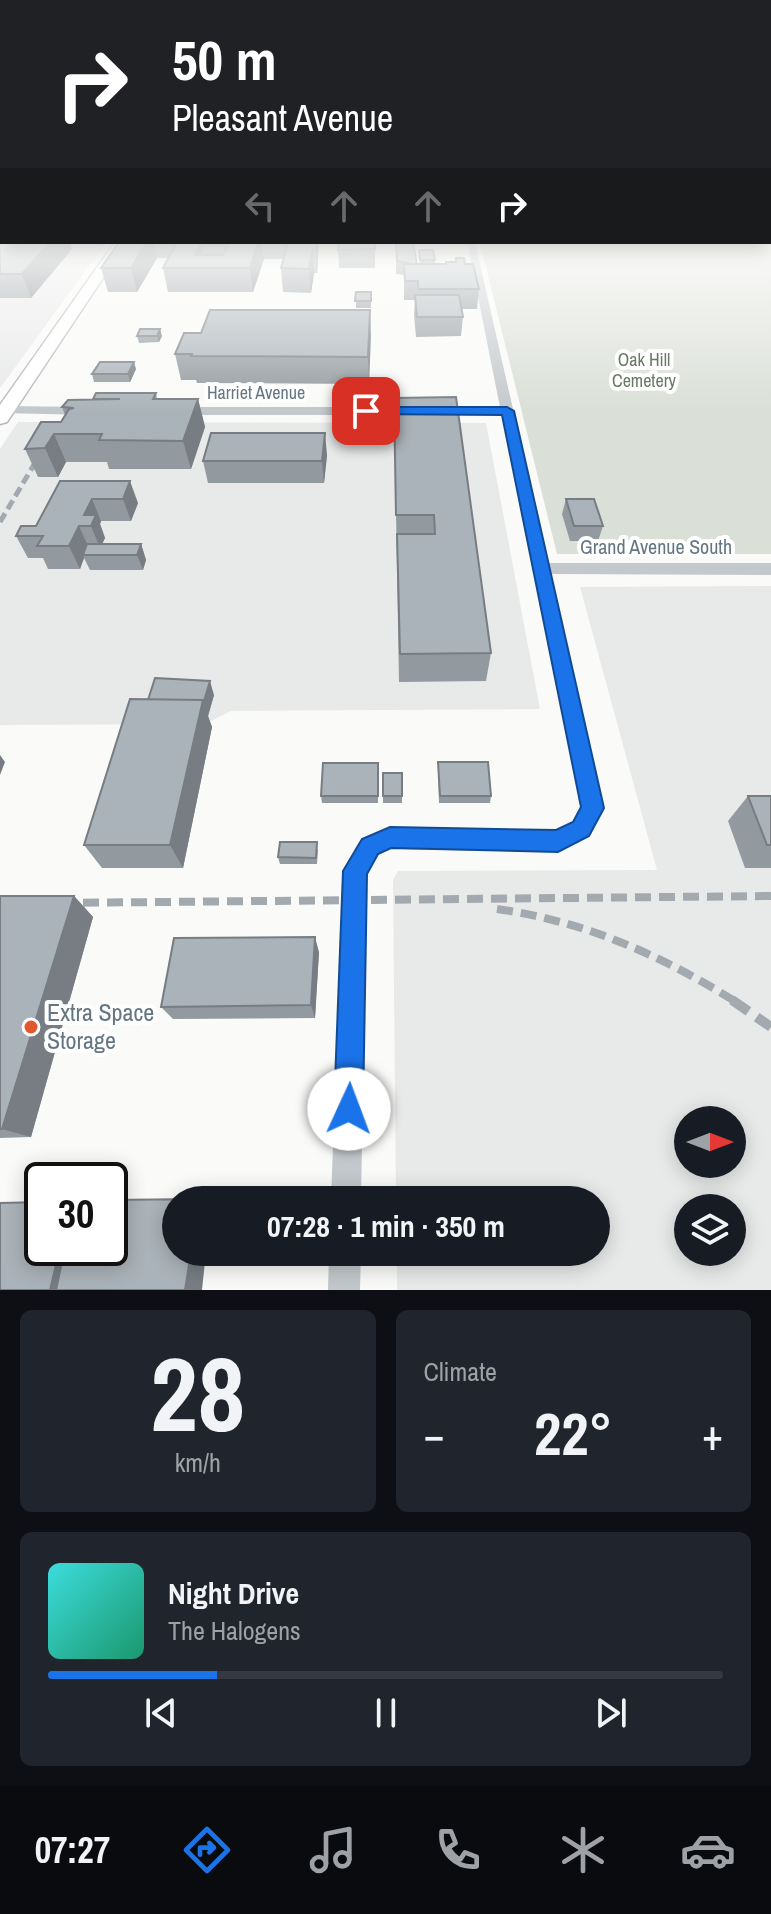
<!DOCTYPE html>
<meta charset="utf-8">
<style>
body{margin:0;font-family:"Archivo Narrow",sans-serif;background:#20242c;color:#f1f3f6;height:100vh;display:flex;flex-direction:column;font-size:30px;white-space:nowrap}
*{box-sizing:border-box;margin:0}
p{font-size:26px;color:#9ea1a6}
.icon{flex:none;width:44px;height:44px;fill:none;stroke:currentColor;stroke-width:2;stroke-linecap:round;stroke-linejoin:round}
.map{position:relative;height:1290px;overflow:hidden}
.side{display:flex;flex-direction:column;gap:20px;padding:20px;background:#0d0f14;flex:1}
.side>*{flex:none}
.guide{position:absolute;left:0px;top:0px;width:772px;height:244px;box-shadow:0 4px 20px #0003;background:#202124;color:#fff;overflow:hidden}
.needle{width:52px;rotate:90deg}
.controls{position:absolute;left:674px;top:1106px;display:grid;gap:16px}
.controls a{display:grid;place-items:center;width:72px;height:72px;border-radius:50%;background:#171b24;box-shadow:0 4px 20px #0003;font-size:40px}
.speed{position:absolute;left:24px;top:1162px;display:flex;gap:16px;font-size:40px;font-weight:700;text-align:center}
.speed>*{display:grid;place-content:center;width:104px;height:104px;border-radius:50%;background:#171b24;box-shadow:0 4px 20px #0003;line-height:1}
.speed .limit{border:4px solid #111;border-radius:12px;background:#fff;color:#111}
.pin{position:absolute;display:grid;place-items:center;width:68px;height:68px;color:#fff;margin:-34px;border-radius:16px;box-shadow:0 4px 12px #0006}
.me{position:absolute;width:88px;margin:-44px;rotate:2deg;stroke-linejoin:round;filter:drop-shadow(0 0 6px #0008)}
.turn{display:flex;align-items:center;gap:28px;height:168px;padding:0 40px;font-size:36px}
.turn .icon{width:104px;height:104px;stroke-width:2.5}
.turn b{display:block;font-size:56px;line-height:68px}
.lanes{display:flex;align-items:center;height:76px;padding:0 40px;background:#0003;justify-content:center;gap:40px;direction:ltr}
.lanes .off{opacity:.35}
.big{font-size:60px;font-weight:700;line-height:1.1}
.side .tile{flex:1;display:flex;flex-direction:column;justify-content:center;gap:12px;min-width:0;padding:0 28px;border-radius:12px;background:#20242c}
.side .dial{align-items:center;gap:0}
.dial b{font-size:104px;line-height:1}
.song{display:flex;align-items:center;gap:24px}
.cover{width:96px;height:96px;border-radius:12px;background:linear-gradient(135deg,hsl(180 70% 55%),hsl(160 70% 35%))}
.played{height:8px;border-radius:4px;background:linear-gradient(90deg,#1a73e8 25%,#363941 25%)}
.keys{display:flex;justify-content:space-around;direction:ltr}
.heat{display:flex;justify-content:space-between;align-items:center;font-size:44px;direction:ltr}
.side .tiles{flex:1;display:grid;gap:20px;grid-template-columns:1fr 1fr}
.tile:last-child{grid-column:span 2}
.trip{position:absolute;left:162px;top:1186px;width:448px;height:80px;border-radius:40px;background:#171b24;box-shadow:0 4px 20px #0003;font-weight:700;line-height:80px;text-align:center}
.menu{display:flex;height:128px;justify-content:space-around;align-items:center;background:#090b0e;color:#9ea1a6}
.menu .icon{width:56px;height:56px}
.menu .on{color:#1a73e8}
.menu b{font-size:36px;color:#f1f3f6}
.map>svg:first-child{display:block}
.built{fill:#e8e9e9;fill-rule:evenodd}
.green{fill:#dadfd7}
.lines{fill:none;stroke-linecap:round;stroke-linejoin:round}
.secondary-casing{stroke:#b3babf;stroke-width:3}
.street{fill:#c3c8cc;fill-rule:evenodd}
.secondary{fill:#fff;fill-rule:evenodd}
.rail-far2{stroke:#a2aab0;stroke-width:5;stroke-dasharray:10 5;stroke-linecap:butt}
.rail-far1{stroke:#a2aab0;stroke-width:8;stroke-dasharray:16 8;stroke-linecap:butt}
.rail{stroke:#a2aab0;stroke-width:10;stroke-dasharray:20 10;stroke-linecap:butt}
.wall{fill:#929a9f}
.shaded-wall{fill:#777d82}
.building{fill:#aab3b9;stroke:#777d82;stroke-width:2;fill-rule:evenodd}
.route{fill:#1a73e8;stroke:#114b97;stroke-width:2}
.poi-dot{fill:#e4572e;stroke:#fff;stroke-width:3}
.labels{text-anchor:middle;stroke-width:8;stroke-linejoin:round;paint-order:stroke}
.far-park-label{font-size:18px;fill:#687a64;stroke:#fff}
.far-street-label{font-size:18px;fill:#657683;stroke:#fff}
.street-label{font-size:20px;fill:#657683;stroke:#fff}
.near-poi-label{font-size:24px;fill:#657683;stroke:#fff;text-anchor:start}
</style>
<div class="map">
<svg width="771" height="1290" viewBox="0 0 771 1290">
<rect width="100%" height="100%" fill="#fafaf8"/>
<g class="built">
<polygon points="95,242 105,244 0,388 0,244"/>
<polygon points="18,422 486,423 540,709 231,711 205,724 0,725 0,449"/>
<path d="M771 586V1290H397V1252H596V1200H396L393 880 398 871 657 870 580 587ZM688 1120H732V1164H688ZM688 1208H732V1252H688Z"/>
</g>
<polygon class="green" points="480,243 771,244 771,554 557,554"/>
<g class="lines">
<defs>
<g id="secondary">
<polygon points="771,235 771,243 767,242 770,242"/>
<polygon points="115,242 127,242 7,422 0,424 0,405"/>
</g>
</defs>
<use href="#secondary" class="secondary-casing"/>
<g class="street">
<polygon points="467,242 475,242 548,563 771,563 771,575 551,574 604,808 589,836 558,852 390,849 378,854 367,873 361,1200 331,1200 343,871 362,838 390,827 556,830 573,822 582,807 502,415 178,415 172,411 178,407 500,407"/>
<polygon points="5,406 88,407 94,411 88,415 1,413 1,407"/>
<polygon points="329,1252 361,1252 360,1290 328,1290"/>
</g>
<use href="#secondary" class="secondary"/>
<polyline class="rail-far2" points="0,522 45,446"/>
<g class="rail-far1">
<polyline points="59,903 771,896"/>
<path d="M497 909C584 921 661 955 736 1002"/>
</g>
<polyline class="rail" points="732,1000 771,1027"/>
</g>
<g class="wall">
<polygon points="0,231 72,249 31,298 0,298"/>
<polygon points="147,242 319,242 317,255 318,267 317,273 314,273 311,293 283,292 281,268 283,259 264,259 253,292 168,292 163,268 168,258 157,258 137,292 108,292 101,268"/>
<polygon points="375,242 375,268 339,268 338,250"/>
<polygon points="396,242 417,264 420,264 419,250 435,260 435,264 446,264 455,262 456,258 465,264 479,289 477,309 461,309 463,317 461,336 416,337 414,315 415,300 404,300 404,275 396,274"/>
<rect x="356" y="292" width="15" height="16"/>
<polygon points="370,310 369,384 197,383 196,380 181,380 175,354 201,333"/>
<polygon points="137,336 162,336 159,342 139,343"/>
<polygon points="136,369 130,382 94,382 92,374"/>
<polygon points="156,393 157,399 198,399 205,427 191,469 109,469 107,462 66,462 58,477 38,477 25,449 61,422 65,415 62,407 93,400"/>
<polygon points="394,398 491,653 486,681 399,682"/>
<polygon points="327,455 324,483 208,483 203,461"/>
<polygon points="60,481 138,503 131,521 101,521 100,524 105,538 102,544 141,544 146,560 143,570 90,570 84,558 80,569 48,569 43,558 28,558 16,536 36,526"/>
<polygon points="566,499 603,526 598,541 570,541 562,514"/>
<polygon points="214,695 208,716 212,727 183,868 102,868 84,845 148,700"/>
<polygon points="438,762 491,796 490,803 439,803"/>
<polygon points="378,763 378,803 322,803 321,796"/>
<rect x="383" y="773" width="19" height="30"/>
<polygon points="748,796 771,796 771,868 745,868 728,821"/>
<polygon points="318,849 317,864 280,864 278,857"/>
<polygon points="0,896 74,896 93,917 31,1137 0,1138"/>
<polygon points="319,952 315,1018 173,1019 161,1007"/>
</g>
<g class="shaded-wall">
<polygon points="50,242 70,242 72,249 31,298 22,274"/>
<polygon points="147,242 153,242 157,258 137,292 131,268"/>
<polygon points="258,242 261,242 264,259 253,292 250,268"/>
<polygon points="314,242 319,242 317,273 316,249"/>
<polygon points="201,244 205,268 195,255"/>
<polygon points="313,249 314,273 311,293 309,269"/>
<polygon points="370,310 371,336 369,384 368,357"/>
<polygon points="160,329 162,336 159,342 157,336"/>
<polygon points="134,362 136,369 130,382 128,374"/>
<polygon points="198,399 205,427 191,469 183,441"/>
<polygon points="325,433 327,455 324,483 322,461"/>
<polygon points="54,434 66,462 58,477 45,448"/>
<polygon points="130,481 138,503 131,521 123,499"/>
<polygon points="92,499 101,521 100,524 105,538 100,548 91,526 84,515"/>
<polygon points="79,526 89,548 83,555 84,558 80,569 69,546"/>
<polygon points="141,544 146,560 143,570 137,555"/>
<polygon points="210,681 214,695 208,716 212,727 183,868 170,845 203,700"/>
<polygon points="0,755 5,762 0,775"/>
<polygon points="74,896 93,917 31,1137 2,1129"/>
<polygon points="315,937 319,952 315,1018 311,1005"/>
<polygon points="60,1248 86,1248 77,1290 50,1290"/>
<polygon points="191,1252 206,1252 202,1290 185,1290"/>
</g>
<g class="building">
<polygon points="0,231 2,231 2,242 50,242 22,274 0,274"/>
<polygon points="119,242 147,242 131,268 101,268"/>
<path d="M177 242H258L250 268H163ZM201 244H228L223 255H195Z"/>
<polygon points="288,242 314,242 314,244 317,244 316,249 313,249 309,269 281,268"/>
<polygon points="339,242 375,242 375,249 338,250"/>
<polygon points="396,242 413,242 417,265 397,261"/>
<polygon points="419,250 433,250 435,260 420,260"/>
<polygon points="456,258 464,258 465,264 473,264 479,289 418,289 418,281 405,281 404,264 446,264 446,262 456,262"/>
<polygon points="356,292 371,292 371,301 355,301"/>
<polygon points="415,295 459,295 463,317 417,317"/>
<polygon points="210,310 370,310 368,357 191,356 192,354 175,354 184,333 201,333"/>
<polygon points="140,329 160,329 157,336 137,336"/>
<polygon points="100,362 134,362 128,374 92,374"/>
<polygon points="96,393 156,393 153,399 198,399 183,441 99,440 102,434 54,434 45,448 25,449 41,422 61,422 69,409 74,408 62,407 68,400 120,399 93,399"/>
<polygon points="456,397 491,653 400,654 397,534 435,534 434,515 396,515 394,398"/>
<polygon points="211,433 325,433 322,461 203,461"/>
<polygon points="60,481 130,481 123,499 92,499 84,515 96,515 91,526 79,526 69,546 37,546 43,536 16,536 21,526 36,526"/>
<polygon points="566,499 594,499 603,526 574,526"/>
<polygon points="87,544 141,544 137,555 83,555"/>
<polygon points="155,678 210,681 204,701 203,700 148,700"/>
<polygon points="130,699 203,700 170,845 84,845"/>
<polygon points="438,762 488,762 491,796 440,796"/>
<polygon points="323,763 378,763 378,796 321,796"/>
<rect x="383" y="773" width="19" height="23"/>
<polygon points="748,796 771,796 771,845 767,845"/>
<polygon points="280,842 317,842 316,858 278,857"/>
<polygon points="0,896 74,896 2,1129 0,1129"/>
<polygon points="315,937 311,1005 161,1007 174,938"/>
<polygon points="198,1199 176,1200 176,1252 191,1252 185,1290 56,1290 65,1248 110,1248 110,1200"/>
<polygon points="42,1202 42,1248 60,1248 50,1290 0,1290 0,1203"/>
</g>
<linearGradient id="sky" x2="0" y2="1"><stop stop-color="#96bcdc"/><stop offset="0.56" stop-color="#fdfdfc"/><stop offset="1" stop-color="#fdfdfc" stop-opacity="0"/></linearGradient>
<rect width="771" height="412" fill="url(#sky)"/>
<polygon class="route" points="366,407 507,407 514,411 604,808 589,836 558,852 391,848 378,854 367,874 363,1109 359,1120 349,1124 338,1120 334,1109 343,871 362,839 390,827 556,830 573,822 581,807 502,415 362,414 362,408"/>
<circle class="poi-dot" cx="31" cy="1027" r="8"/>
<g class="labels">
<g class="far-park-label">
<text x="644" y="366">Oak Hill<tspan x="644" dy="21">Cemetery</tspan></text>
</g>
<g class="far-street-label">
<text x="256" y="399">Harriet Avenue</text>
</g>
<g class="street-label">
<text x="656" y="554">Grand Avenue South</text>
</g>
<g class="near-poi-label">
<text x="47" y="1021">Extra Space<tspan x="47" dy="28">Storage</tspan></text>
</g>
</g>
</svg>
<div class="controls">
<a><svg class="needle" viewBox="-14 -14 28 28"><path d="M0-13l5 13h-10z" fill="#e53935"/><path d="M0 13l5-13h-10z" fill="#9ea1a6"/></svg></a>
<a><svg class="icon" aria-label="layers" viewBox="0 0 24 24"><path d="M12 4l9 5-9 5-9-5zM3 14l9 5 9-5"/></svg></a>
</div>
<div class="speed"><div class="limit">30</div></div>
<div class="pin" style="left:366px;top:411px;background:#d93025"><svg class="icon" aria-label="arrive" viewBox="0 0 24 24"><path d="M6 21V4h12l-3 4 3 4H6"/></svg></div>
<svg class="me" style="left:349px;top:1109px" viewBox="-20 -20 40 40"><circle r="19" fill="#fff"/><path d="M0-13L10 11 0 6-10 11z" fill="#1a73e8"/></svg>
<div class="trip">07:28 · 1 min · 350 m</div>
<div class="guide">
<div class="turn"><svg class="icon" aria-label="right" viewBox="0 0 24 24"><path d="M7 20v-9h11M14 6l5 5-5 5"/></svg><div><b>50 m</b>Pleasant Avenue</div></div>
<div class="lanes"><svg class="icon off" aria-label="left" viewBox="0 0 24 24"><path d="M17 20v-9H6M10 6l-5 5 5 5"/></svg><svg class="icon off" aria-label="ahead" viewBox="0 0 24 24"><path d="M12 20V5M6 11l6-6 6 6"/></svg><svg class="icon off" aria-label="ahead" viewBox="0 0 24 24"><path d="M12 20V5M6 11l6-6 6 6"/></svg><svg class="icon" aria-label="right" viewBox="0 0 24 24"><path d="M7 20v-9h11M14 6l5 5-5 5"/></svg></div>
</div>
</div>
<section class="side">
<div class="tiles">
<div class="tile dial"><b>28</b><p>km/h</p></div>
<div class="tile"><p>Climate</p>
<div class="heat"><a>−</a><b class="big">22°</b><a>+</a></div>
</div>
<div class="tile">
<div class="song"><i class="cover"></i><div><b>Night Drive</b><p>The Halogens</p></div></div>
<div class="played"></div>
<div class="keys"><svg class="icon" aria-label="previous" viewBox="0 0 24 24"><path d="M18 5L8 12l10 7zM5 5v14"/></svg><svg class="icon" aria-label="pause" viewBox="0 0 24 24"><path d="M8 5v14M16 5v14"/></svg><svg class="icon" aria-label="next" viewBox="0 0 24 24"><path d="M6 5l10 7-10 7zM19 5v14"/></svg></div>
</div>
</div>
</section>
<nav class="menu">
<b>07:27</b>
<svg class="icon on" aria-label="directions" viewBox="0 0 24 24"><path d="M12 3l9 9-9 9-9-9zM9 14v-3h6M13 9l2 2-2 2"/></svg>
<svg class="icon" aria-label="music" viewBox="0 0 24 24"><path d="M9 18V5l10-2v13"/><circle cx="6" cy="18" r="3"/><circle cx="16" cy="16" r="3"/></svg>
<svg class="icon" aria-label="phone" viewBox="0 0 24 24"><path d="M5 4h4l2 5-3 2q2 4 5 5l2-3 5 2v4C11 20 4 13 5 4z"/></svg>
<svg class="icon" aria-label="climate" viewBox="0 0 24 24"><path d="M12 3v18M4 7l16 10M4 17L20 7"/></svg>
<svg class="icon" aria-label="car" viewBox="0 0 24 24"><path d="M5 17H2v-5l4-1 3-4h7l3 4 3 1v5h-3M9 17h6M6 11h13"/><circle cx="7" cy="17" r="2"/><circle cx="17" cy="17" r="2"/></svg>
</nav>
